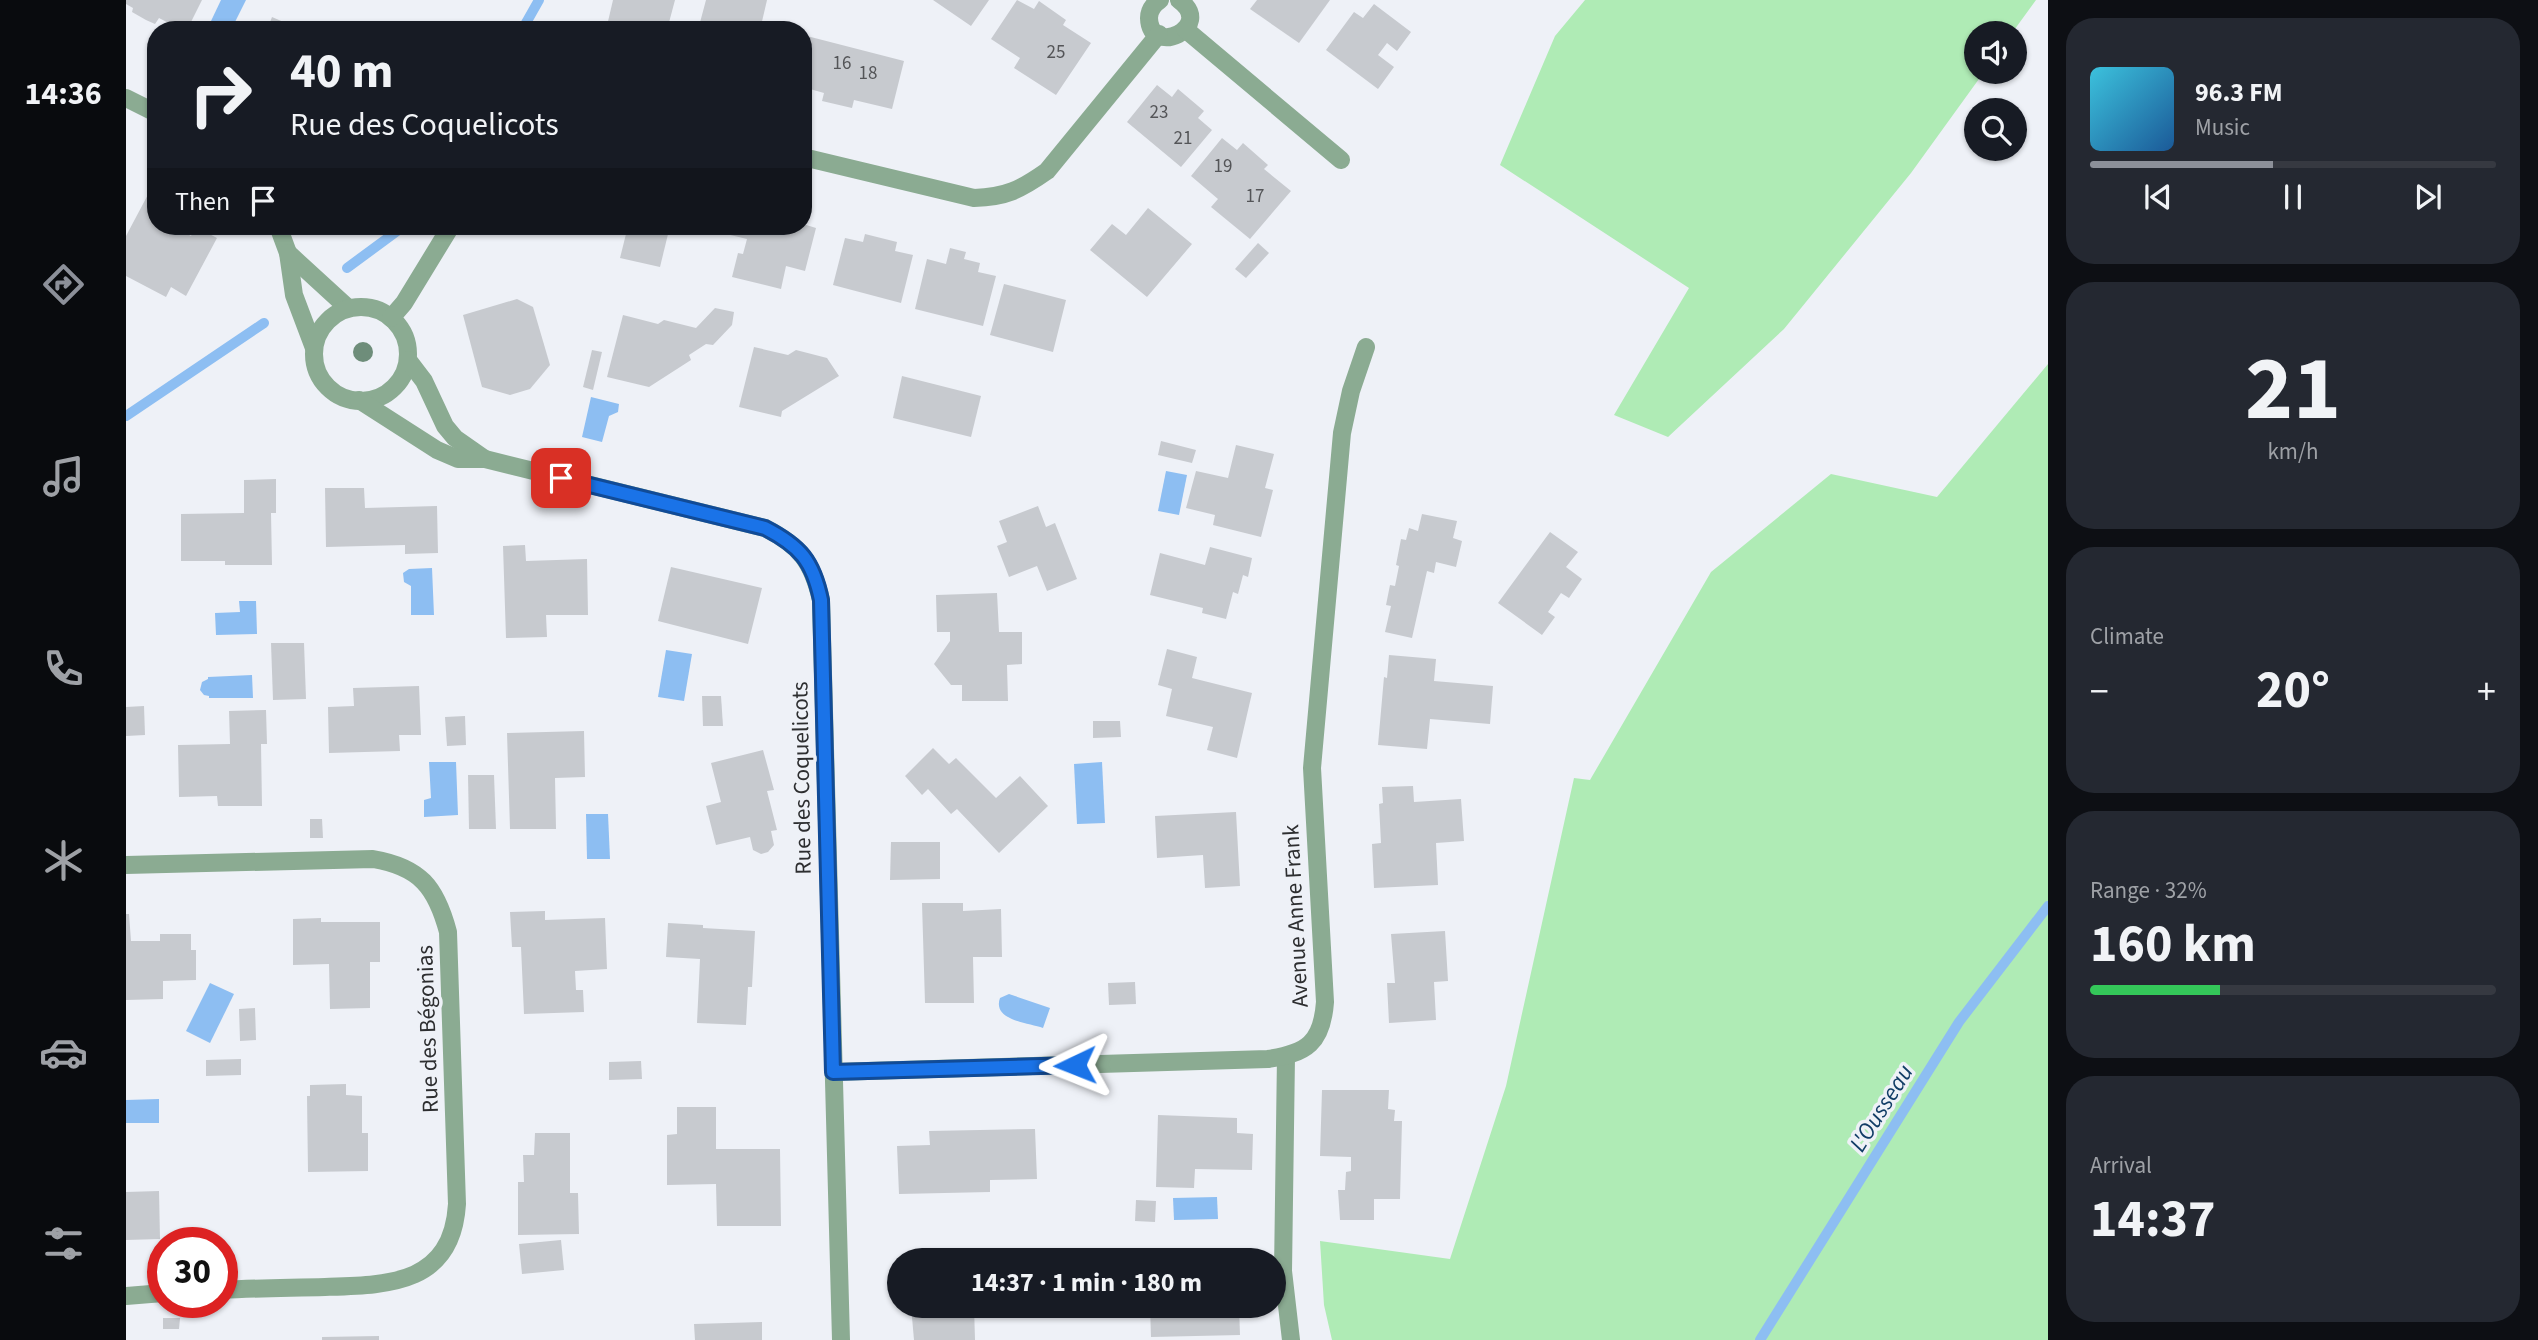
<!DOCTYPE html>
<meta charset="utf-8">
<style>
body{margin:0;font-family:"Source Sans 3",sans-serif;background:#242831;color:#f1f3f6;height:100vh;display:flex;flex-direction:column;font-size:26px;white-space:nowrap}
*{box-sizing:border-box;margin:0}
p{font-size:23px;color:#9ea1a6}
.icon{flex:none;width:38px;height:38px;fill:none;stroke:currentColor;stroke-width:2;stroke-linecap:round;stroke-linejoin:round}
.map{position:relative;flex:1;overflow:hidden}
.side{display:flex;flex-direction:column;gap:18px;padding:18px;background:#0d0f14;width:490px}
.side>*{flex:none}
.hud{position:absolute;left:21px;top:21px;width:665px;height:214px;border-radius:28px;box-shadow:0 2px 5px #0004;background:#171b24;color:#f1f3f6;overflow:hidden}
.tools{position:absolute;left:1838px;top:21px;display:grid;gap:14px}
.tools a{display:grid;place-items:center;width:63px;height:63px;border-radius:50%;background:#171b24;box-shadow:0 2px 5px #0004;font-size:35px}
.speed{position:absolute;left:21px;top:1227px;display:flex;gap:14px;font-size:35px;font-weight:700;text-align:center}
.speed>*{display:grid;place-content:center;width:91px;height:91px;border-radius:50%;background:#171b24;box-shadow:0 2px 5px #0004;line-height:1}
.speed .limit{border:10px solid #d22;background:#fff;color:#111}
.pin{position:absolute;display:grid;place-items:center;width:60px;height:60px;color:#fff;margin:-30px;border-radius:14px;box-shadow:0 4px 10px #0006}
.me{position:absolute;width:77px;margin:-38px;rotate:268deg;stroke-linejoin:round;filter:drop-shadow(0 0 5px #0008)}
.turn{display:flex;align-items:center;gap:24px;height:147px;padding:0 28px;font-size:32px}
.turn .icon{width:91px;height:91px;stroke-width:2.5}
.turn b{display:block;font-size:49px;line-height:60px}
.then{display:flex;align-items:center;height:66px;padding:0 28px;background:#0003;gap:14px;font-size:26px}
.big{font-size:52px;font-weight:700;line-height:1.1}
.side .tile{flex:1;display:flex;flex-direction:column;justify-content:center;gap:10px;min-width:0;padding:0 24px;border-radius:28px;background:#242831}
.side .dial{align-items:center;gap:0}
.dial b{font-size:91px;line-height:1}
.song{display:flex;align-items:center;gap:21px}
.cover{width:84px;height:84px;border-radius:10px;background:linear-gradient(135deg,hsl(190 70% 55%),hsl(210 70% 35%))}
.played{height:7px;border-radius:4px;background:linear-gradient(90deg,#8c9099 45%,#363941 45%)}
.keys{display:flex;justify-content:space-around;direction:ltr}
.heat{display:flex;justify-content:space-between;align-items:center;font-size:38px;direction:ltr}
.charge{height:10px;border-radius:5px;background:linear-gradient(90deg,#34c759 32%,#363941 0)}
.trip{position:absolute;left:761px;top:1248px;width:399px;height:70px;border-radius:35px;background:#171b24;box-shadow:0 2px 5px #0004;font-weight:700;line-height:70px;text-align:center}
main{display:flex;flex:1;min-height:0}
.tab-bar{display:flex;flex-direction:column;width:126px;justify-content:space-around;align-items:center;background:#090b0e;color:#9ea1a6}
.tab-bar .icon{width:49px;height:49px}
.tab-bar .on{color:#8c9099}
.tab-bar b{font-size:32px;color:#f1f3f6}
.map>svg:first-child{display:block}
.green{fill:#afebb5}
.water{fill:#8dbef2}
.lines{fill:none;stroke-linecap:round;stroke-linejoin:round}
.stream{stroke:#8dbef2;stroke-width:10}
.building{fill:#c7cacf}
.minor{stroke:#8bab92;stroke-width:18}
.tree{fill:#6e8d7a}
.route-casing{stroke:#114b97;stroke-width:18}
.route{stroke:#1a73e8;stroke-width:12}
.labels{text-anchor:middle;stroke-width:7;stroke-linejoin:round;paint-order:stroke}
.number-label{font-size:19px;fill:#545558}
.street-label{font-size:23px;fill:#2d2e30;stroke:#eef1f7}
.water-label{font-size:24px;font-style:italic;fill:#113d66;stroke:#eef1f7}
</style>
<main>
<nav class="tab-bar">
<b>14:36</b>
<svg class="icon on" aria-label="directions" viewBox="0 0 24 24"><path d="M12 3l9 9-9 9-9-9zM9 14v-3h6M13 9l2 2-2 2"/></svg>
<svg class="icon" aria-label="music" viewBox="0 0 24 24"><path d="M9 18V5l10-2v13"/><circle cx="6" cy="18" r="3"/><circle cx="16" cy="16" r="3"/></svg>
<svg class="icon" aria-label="phone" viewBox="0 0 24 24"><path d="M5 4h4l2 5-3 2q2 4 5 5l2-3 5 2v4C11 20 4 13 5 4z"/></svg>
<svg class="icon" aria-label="climate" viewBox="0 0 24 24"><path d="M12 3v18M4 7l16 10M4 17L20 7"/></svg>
<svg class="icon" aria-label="car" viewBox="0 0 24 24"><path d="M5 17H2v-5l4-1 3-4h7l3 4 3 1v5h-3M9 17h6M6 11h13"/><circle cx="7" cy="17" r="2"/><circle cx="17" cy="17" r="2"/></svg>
<svg class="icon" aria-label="filters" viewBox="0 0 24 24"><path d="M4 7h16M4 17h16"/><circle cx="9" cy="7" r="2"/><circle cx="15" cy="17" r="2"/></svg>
</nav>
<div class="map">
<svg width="1922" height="1340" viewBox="0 0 1922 1340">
<rect width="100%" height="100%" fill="#eef1f7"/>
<g class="green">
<polygon points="1459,0 1910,0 1886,33 1850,33 1850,72 1858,72 1785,173 1658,329 1542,437 1488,415 1563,288 1374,165 1429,36"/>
<polygon points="1922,364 1922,1340 1206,1340 1198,1305 1194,1241 1324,1259 1380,1086 1448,778 1464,780 1585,572 1705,474 1811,497"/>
</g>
<g class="water">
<polygon points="95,0 120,0 105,30 85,21"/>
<polygon points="465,397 493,404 492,412 483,416 476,442 456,437"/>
<polygon points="1040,471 1061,475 1053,515 1032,511"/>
<polygon points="306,568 308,615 285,615 285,586 278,582 277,573 283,569"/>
<polygon points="113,601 130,601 131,634 90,635 89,613 114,612"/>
<polygon points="540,650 566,654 558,701 532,697"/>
<polygon points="126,675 127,698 83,698 83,696 78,695 74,690 76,682 82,679 82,677"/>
<polygon points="303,762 330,762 332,815 298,817 298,800 305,798"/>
<polygon points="976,762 979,823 951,824 948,764"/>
<polygon points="460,814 482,814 484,859 461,859"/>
<polygon points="84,983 108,994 84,1043 60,1031"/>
<path d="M883 994 924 1008 917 1028C902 1023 866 1020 874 998Z"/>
<polygon points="33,1099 33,1123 0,1123 0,1100"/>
<polygon points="1091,1197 1092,1219 1048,1220 1047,1198"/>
</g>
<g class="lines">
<g class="stream">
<polyline points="396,30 413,0"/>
<polyline points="221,268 278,226"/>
<polyline points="0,416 138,323"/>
<polyline points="1634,1340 1833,1022 1922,906"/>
</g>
</g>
<g class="building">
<polygon points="0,0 76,0 61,30 56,30 33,18 29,24 20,20 6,12 7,8 0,4"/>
<polygon points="487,0 549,0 541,30 480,30"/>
<polygon points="580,0 641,0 634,30 572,30"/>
<polygon points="807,0 863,0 845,26"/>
<polygon points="891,0 908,9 913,1 940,20 937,25 965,43 930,95 888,68 894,58 865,39"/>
<polygon points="1131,0 1204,0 1173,43 1124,9"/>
<polygon points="1248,4 1285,32 1271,51 1261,43 1252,55 1268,67 1252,89 1200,50 1228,12 1237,18"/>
<polygon points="146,17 176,30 141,30"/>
<polygon points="677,35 778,61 766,109 728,100 726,108 696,101 698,93 677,87"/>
<polygon points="1031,85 1046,97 1052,89 1078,111 1072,118 1086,130 1055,167 1001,122"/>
<polygon points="1096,138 1111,150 1117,143 1142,165 1138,169 1165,191 1124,239 1085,207 1092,199 1065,176"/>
<polygon points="26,187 30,189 30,226 46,226 65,236 70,227 91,238 60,296 45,287 40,297 0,276 0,236"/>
<polygon points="1022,208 1066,244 1021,297 964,250 986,224 1000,235"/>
<polygon points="677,224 690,228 679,271 660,266 655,289 606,277 612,253 617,254 621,239 588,231 590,226"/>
<polygon points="502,226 544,226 534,267 494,258"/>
<polygon points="739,234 771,242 769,251 787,255 775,303 707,285 719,238 737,242"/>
<polygon points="1132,243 1143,253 1120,278 1109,269"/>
<polygon points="824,248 840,252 838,259 854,263 852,272 870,276 857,326 789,309 801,259 820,264"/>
<polygon points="878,284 940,300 927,352 864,335"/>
<polygon points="391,299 407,307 424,365 404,389 384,395 356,387 337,315"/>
<polygon points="589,308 608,312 606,325 587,345 580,344 563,355 565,360 523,387 481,377 497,315 532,324 538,320 570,328"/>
<polygon points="628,347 662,355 670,350 701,358 713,376 656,411 655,417 613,407"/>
<polygon points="466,350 476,352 467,390 457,387"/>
<polygon points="776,376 855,396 845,437 767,418"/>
<polygon points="1035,441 1070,450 1066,463 1032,455"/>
<polygon points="1110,445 1148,454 1139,488 1147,490 1135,537 1087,525 1089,515 1060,508 1070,471 1102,478"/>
<polygon points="150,479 150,513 145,513 146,565 99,565 99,561 55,561 55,514 118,513 118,480"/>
<polygon points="199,488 238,488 239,508 311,506 312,553 279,554 279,545 200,547"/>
<polygon points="912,506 920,527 929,523 951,579 921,591 911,566 883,577 871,546 881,542 873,521"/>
<polygon points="1296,514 1331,521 1327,538 1336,541 1330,567 1310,562 1308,573 1301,571 1286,638 1259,632 1265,606 1260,605 1264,585 1269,586 1273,566 1270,565 1275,539 1280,540 1283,528 1292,531"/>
<polygon points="1424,532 1452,552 1440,567 1456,579 1443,598 1435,593 1422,612 1429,617 1416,635 1372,603"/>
<polygon points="399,545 400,561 461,559 462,615 420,615 421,637 380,638 377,546"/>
<polygon points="1084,547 1126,558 1122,577 1117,575 1112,594 1107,592 1100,619 1076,613 1077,608 1024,595 1034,553 1079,565"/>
<polygon points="545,567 636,588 622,644 532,621"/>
<polygon points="871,593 873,632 896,632 896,664 881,665 882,701 836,701 836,685 825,685 808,664 824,641 824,632 811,632 810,595"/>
<polygon points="145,643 178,643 180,699 147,700"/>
<polygon points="1041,649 1071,657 1066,678 1126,693 1111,758 1081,750 1087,727 1040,716 1046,689 1032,685"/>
<polygon points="1263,655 1310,659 1308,681 1367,686 1364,724 1304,719 1301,749 1252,745 1258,677 1261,678"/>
<polygon points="293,686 295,735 273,735 274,751 203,753 202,707 228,706 227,688"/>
<polygon points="576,696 595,696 597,726 577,726"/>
<polygon points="18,706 19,735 0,736 0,707"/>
<polygon points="140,710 141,744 135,744 136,806 92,806 91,796 53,797 52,745 104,744 103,711"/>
<polygon points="339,716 340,745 321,746 319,717"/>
<polygon points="967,721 994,721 995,737 967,738"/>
<polygon points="458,731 459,777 429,778 430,829 384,829 381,733"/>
<polygon points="807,748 823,764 830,758 870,798 894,776 922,806 873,853 831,809 825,814 802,789 796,795 779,776"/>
<polygon points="637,750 648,790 641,791 651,830 645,831 648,845 642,852 635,854 627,850 624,837 590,845 580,806 595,802 585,763"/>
<polygon points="342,775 368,775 370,829 343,829"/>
<polygon points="1287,786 1288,802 1335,799 1338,841 1310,843 1312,885 1248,888 1246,844 1255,843 1253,804 1257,803 1256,787"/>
<polygon points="1110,812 1114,886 1079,888 1077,855 1031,858 1029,816"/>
<polygon points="184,819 196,819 197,838 184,838"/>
<polygon points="765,842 814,842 814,879 764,880"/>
<polygon points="796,903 837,903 837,911 875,909 876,957 847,957 848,1003 799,1003"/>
<polygon points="419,911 419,920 479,918 481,969 449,971 450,990 457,990 458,1012 398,1014 395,947 386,947 384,912"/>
<polygon points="0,914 3,914 5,941 34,941 34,934 65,934 65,950 70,950 70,980 37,981 37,999 0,1000"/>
<polygon points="195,918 195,922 254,922 254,962 244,962 244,1008 204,1009 203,964 167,965 167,919"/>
<polygon points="542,923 577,925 577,928 629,931 626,987 622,987 620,1025 571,1023 574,959 540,957"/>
<polygon points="1319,931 1322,981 1308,982 1310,1020 1263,1023 1261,983 1269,983 1265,934"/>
<polygon points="1009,982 1010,1004 983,1005 982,983"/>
<polygon points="129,1008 130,1040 114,1041 113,1009"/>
<polygon points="115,1059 115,1075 80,1076 80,1060"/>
<polygon points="515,1061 516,1079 483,1080 483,1062"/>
<polygon points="220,1084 220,1095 236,1096 236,1133 242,1133 242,1171 182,1172 181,1096 184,1096 184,1085"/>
<polygon points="1196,1090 1263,1090 1262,1109 1269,1110 1268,1121 1276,1121 1274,1199 1248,1199 1248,1220 1214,1220 1212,1190 1219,1190 1220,1172 1225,1171 1225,1157 1194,1156"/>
<polygon points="551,1107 590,1107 590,1149 654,1149 655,1226 591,1226 590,1184 541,1185 541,1135 551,1134"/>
<polygon points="1032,1115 1111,1118 1111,1133 1127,1134 1126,1170 1069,1169 1068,1188 1030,1187"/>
<polygon points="909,1129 911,1179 864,1180 864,1192 773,1194 771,1146 804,1145 803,1131"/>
<polygon points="409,1133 444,1133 444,1193 452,1193 453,1234 392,1235 392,1182 398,1182 397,1155 408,1155"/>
<polygon points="33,1191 34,1239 0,1240 0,1192"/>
<polygon points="1010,1200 1030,1201 1029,1222 1009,1221"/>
<polygon points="435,1240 438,1270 396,1274 393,1244"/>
<polygon points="785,1306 848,1306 849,1340 788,1340"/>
<polygon points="1024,1306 1113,1306 1114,1335 1025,1337"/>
<polygon points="37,1318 54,1318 53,1329 37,1329"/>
<polygon points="636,1322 636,1340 569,1340 568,1324"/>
<polygon points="253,1336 253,1340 196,1340 196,1337"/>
</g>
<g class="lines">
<g class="minor">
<path d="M1034 0C1028 4 1023 10 1023 18 1024 58 1090 27 1053 0"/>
<polyline points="1059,29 1215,160"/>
<polyline points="0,98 30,113"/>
<path d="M677 157 848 198C880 197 894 190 921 171L1033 34"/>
<polyline points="152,226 162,253 168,295 188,348"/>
<polyline points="162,253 222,308"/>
<circle cx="235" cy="354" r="47"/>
<polyline points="265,318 278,303 325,226"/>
<polyline points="282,360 298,381 319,426 329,438 359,459"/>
<path d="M233 400 311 450 332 459H359L639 528C674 546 686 561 695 600L715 1340"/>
<path d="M0 865 247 859C294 867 310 887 322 932L331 1204C326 1285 262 1285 199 1287 165 1288 130 1288 96 1290"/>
<polyline points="1160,1056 1157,1271 1165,1340"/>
<path d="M707 1072 1142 1059C1181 1053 1196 1043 1199 1002L1186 768 1216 433 1225 391 1240 347"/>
<polyline points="0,1296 37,1293"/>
</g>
</g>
<circle class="tree" cx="237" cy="352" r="10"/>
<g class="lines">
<defs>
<path id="route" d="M435 478 639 528C674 546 687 561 695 600L707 1072 949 1065"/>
</defs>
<use href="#route" class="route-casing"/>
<use href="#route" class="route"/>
</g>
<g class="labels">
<g class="number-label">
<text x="930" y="58">25</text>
<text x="716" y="69">16</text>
<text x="742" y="79">18</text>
<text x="1033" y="118">23</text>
<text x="1057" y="144">21</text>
<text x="1097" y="172">19</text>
<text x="1129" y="202">17</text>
</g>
<g class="street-label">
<text transform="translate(675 778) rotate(-91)" y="8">Rue des Coquelicots</text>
<text transform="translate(1169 916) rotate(-93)" y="8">Avenue Anne Frank</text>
<text transform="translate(301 1029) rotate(-92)" y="8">Rue des Bégonias</text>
</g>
<g class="water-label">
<text transform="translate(1755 1108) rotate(-58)" y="8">L'Ousseau</text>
</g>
</g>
</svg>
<div class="tools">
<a><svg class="icon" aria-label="sound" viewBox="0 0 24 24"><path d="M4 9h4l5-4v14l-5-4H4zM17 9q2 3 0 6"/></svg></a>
<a><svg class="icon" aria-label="search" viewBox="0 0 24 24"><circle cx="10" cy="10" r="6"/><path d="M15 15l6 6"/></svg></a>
</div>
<div class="speed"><div class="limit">30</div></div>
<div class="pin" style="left:435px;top:478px;background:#d93025"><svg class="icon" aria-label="arrive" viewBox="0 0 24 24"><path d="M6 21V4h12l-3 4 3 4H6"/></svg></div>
<svg class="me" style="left:949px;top:1065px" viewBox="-20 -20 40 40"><path d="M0-17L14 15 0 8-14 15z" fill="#1a73e8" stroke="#fff" stroke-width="4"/></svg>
<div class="trip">14:37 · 1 min · 180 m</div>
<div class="hud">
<div class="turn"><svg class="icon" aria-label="right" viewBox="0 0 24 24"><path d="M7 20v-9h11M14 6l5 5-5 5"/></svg><div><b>40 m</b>Rue des Coquelicots</div></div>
<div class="then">Then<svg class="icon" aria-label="arrive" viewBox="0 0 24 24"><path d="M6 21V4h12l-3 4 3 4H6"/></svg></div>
</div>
</div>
<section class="side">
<div class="tile">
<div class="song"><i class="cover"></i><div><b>96.3 FM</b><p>Music</p></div></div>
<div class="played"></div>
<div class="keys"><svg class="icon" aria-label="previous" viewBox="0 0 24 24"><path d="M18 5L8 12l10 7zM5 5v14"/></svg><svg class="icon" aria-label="pause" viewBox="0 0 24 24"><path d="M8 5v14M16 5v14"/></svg><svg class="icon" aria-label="next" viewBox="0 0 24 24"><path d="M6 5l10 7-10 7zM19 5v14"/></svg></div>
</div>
<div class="tile dial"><b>21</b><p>km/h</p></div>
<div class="tile"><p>Climate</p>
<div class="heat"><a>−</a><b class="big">20°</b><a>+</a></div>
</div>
<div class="tile"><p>Range · 32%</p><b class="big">160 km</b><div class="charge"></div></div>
<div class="tile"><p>Arrival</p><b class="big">14:37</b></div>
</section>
</main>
